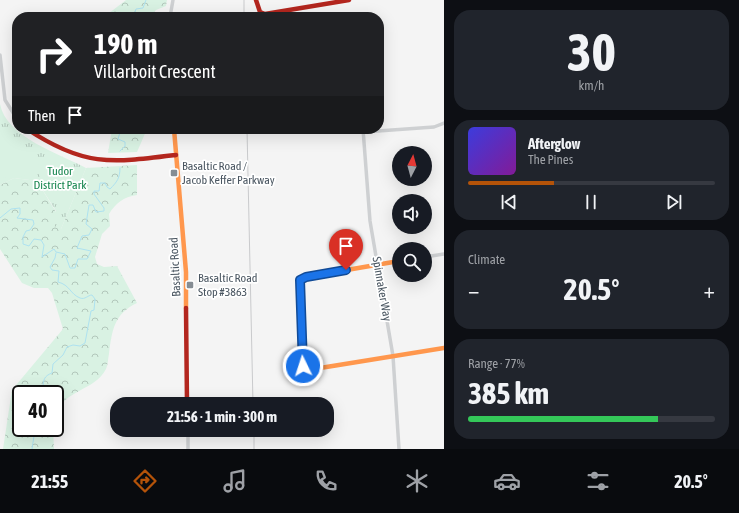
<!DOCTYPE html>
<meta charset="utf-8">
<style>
body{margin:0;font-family:"Asap Condensed",sans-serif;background:#20242c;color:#f1f3f6;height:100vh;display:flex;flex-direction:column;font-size:15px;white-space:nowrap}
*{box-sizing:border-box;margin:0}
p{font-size:13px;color:#9ea1a6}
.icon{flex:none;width:22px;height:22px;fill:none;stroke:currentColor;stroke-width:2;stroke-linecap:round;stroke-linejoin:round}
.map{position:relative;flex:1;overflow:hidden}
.side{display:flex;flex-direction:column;gap:10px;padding:10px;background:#0d0f14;width:295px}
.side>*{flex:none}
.top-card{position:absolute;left:12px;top:12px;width:372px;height:122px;border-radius:16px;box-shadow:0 4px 16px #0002;background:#202124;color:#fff;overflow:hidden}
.needle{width:26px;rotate:6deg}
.fabs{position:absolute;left:392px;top:146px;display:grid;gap:8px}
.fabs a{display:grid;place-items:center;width:40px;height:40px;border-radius:50%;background:#171b24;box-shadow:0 4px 16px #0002;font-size:20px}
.speed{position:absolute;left:12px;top:385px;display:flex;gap:8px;font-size:20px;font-weight:700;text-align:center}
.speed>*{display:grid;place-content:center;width:52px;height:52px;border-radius:50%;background:#171b24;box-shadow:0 4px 16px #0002;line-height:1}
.speed .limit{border:2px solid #111;border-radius:6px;background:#fff;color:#111}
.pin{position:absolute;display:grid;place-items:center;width:34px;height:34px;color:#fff;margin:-41px -17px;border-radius:50% 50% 50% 0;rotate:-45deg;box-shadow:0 0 4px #0007}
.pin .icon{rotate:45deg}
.me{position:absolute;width:44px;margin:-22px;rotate:356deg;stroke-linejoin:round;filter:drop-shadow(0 0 3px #0008)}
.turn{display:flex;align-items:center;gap:14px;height:84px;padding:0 16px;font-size:18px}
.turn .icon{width:52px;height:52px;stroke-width:2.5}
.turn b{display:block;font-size:28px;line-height:34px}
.then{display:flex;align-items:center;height:38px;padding:0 16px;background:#0003;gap:8px;font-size:15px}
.big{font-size:30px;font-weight:700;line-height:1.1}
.side .card{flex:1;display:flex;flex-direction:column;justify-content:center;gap:6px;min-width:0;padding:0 14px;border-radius:16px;background:#20242c}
.side .dial{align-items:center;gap:0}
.dial b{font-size:52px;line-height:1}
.song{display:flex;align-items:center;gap:12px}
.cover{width:48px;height:48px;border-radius:6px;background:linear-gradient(135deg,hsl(240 70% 55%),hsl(290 70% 35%))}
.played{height:4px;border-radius:2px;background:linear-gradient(90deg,#b45309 35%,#363941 35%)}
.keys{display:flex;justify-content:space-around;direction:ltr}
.heat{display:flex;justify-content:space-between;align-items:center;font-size:22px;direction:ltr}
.charge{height:6px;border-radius:3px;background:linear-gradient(90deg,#34c759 77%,#363941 0)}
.trip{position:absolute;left:110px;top:397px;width:224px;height:40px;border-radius:16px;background:#171b24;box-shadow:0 4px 16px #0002;font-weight:700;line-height:40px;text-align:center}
.menu{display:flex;height:64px;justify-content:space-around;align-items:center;background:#090b0e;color:#9ea1a6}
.menu .icon{width:28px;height:28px}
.menu .on{color:#b45309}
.menu b{font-size:18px;color:#f1f3f6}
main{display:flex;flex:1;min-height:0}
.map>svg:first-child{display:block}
.forest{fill:url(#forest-crowns)}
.park{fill:url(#park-tufts)}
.garden{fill:#d9f2e3}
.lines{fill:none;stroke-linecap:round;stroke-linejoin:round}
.stream{stroke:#aee2f0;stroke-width:1}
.street{stroke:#ced0d2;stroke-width:3.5}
.slow{stroke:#ff974d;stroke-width:4.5}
.jam{stroke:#b3261e;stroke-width:4.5}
.rail{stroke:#c9cacc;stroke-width:1}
.route-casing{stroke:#114b97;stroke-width:10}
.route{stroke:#1a73e8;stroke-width:7}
.poi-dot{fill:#868d94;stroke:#fff;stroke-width:1.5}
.labels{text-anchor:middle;stroke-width:3.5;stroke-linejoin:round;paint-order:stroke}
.poi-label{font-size:12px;fill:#4a5661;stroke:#fff;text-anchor:start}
.park-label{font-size:12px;fill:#17864f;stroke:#fff}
.street-label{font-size:12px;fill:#4a5661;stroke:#fff}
</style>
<main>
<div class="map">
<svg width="444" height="449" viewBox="0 0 444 449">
<defs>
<pattern id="forest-crowns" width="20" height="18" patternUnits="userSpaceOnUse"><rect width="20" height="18" fill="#d9f2e3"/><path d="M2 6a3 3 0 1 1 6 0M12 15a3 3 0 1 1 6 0" fill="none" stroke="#b2c7bb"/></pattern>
<pattern id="park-tufts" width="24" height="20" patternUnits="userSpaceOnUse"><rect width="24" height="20" fill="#d9f2e3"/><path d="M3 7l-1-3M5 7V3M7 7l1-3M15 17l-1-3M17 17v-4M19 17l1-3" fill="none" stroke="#b2c7bb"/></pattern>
</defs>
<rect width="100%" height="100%" fill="#f4f4f4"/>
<g class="forest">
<polygon points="126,0 167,0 166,6 156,10 149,17 104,17"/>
<polygon points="112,129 147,129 137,152 108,153"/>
<path d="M137 165V195C123 197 116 203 109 214L110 226 102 234 95 257 97 264 104 267 117 266 137 303C114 314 112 330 109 354 108 358 108 365 106 369 94 392 65 388 55 416V394H21V428H53L54 449H3L12 390 63 329 52 293 48 288H34L22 283 0 249V185L14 178 37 181 56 212 61 229 86 168Z"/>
</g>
<path class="park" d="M0 104C6 137 60 154 86 168L61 229 54 226 56 211 37 181 14 178 0 185Z"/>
<g class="garden">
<path d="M8 137H15L39 165C28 175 16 182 0 176V144Z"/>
<path d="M43 158 79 172 65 208C43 197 34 182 43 158Z"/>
</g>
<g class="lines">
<g class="stream">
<polyline points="133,17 136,9 143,8 146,0"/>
<polyline points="120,151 125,146 125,142 118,139 121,129"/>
<path d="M0 218 11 209 20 208V214L17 218 33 220 34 224 30 230 26 231 23 237V244L29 246 34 239 41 240 44 245 42 257 54 249 56 252 65 254 70 268H75L78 259H87L91 251 77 248 82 236 89 235 92 229 86 224 89 205H93L96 212 104 211V208L94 194V191H99L100 183H105L107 187 110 189C117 182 120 178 120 168"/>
<path d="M37 394 43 389C43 380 44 376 52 373L53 364 63 355 67 347 73 345 80 346 85 343 91 311 94 310 95 299 92 295C88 295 85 300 80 298 70 294 70 285 58 282L59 271 52 270 50 267 55 258 56 253"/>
<polyline points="32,449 34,436 33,428"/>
</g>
<g class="street">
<polyline points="170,17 173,0"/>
<polyline points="0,55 5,100 17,119"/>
<polyline points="363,129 370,221 393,356 399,449"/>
<polyline points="364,132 434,127 444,123"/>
<polyline points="425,257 444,254"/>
<polyline points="188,430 188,449"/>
</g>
<g class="slow">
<polyline points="174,129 186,272 186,308"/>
<polyline points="399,261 306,277 300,280 303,366 314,369 444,348"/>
</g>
<g class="jam">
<polyline points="256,0 260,12 265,14 349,0"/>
<path d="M27 129C84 167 111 163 176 155"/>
<polyline points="186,308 187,404"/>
</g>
<g class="rail">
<polyline points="244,0 244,17"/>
<polyline points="247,129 253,404"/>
<polyline points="254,430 254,449"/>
</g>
</g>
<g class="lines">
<defs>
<polyline id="route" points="303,366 300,280 306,277 346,270"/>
</defs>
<use href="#route" class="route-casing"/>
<use href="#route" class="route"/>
</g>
<g class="poi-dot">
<rect x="170" y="169" width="8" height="8" rx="2"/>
<rect x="186" y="281" width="8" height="8" rx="2"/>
</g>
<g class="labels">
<g class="poi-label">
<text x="182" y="170">Basaltic Road /<tspan x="182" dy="14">Jacob Keffer Parkway</tspan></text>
<text x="198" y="282">Basaltic Road<tspan x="198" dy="14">Stop #3863</tspan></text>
</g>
<g class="park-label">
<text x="60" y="175">Tudor<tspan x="60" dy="14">District Park</tspan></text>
</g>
<g class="street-label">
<text transform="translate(175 267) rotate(-93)" y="4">Basaltic Road</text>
<text transform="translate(382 289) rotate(80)" y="4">Spinnaker Way</text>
</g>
</g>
</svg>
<div class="fabs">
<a><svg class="needle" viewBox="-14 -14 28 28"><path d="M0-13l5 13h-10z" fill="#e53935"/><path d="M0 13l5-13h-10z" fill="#9ea1a6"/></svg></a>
<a><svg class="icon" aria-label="sound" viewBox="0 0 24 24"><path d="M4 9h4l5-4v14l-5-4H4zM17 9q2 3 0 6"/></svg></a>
<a><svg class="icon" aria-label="search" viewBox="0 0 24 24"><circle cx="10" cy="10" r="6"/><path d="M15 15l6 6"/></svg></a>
</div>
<div class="speed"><div class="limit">40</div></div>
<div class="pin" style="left:346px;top:270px;background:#d93025"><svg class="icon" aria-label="arrive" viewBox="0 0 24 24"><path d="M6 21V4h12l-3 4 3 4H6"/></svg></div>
<svg class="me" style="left:303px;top:366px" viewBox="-20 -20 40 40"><circle r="17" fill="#1a73e8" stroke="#fff" stroke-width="3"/><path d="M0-11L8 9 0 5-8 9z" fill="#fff"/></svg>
<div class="trip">21:56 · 1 min · 300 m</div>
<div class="top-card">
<div class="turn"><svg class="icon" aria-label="right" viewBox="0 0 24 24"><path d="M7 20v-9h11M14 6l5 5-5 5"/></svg><div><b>190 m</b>Villarboit Crescent</div></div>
<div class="then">Then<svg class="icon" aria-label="arrive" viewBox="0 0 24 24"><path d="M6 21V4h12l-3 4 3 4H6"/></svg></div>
</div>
</div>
<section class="side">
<div class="card dial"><b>30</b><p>km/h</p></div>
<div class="card">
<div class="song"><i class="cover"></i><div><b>Afterglow</b><p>The Pines</p></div></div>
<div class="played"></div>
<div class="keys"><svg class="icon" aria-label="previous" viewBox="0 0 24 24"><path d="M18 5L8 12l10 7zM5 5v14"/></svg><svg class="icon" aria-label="pause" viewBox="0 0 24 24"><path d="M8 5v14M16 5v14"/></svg><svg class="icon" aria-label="next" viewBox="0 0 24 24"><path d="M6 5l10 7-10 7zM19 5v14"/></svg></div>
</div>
<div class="card"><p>Climate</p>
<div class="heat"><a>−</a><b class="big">20.5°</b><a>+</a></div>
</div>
<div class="card"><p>Range · 77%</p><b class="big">385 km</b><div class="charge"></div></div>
</section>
</main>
<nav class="menu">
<b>21:55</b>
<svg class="icon on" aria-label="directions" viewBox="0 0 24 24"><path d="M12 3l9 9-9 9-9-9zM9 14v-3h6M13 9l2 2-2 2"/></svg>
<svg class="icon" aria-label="music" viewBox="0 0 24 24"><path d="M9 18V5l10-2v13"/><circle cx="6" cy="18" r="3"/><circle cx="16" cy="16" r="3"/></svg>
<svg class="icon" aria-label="phone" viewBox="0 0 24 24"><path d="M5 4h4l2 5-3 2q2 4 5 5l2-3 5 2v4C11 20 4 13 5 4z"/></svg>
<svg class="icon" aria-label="climate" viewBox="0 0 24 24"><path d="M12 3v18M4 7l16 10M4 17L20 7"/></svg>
<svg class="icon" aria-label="car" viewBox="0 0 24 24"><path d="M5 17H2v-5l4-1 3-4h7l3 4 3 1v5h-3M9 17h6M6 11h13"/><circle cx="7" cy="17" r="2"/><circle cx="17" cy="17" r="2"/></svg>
<svg class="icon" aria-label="filters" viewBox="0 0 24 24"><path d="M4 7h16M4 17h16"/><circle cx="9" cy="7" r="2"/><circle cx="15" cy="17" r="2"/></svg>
<b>20.5°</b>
</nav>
